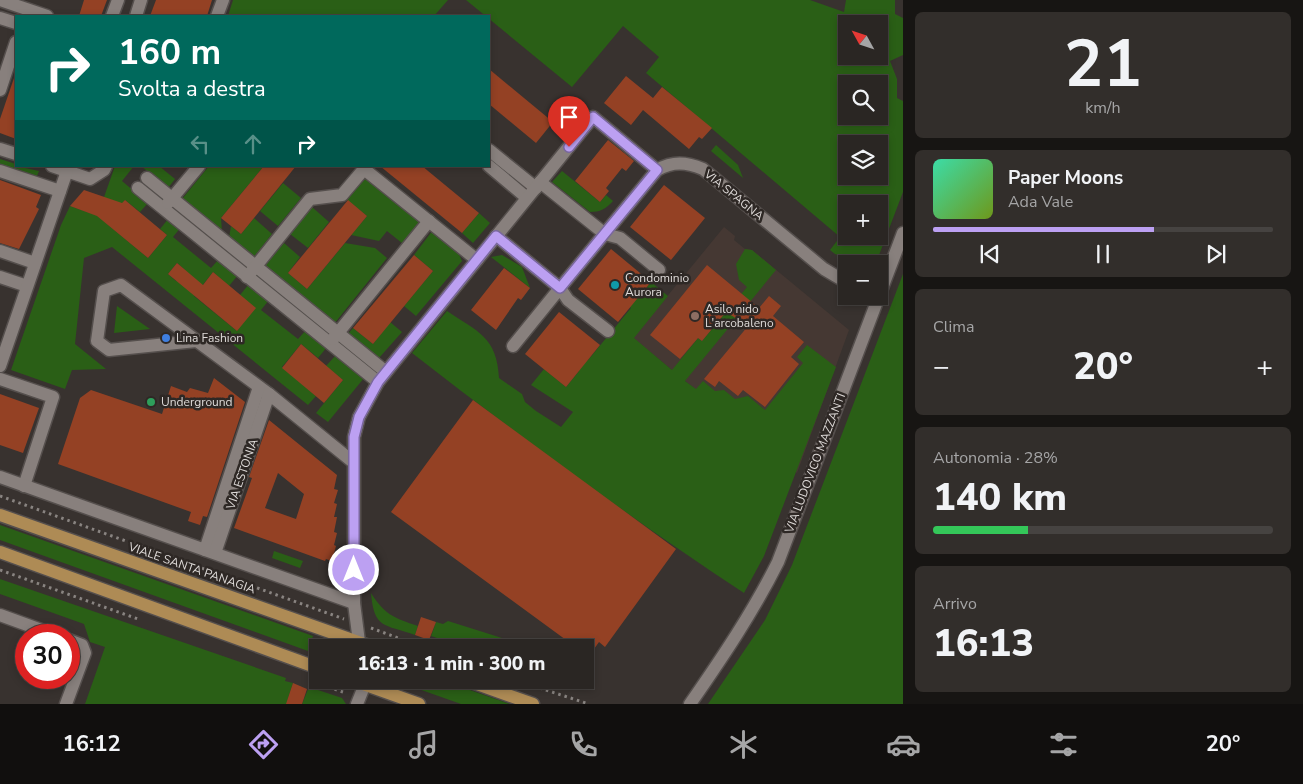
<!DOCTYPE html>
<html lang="it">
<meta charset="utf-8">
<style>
body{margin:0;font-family:"Nunito Sans",sans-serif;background:#322e2b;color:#f1f3f6;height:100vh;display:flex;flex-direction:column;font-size:19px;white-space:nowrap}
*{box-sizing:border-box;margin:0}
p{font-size:16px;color:#a5a5a6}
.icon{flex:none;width:28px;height:28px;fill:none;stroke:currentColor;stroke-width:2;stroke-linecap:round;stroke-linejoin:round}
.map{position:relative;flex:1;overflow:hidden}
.side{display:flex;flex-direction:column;gap:12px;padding:12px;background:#171513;width:400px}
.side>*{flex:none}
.hud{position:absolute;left:15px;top:15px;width:475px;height:152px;border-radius:0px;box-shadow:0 2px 8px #0003,0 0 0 1px #464341;background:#00695c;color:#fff;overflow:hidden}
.needle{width:32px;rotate:310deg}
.tools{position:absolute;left:838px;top:15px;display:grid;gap:10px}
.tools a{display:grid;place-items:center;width:50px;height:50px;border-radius:0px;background:#2a2623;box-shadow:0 2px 8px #0003,0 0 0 1px #464341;font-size:25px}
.speed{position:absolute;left:15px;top:624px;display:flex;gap:10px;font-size:25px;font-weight:700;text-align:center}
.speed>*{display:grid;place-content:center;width:65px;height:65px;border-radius:50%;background:#2a2623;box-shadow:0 2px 8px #0003,0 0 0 1px #464341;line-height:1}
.speed .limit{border:8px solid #d22;background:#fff;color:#111}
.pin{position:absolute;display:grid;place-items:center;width:42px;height:42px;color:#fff;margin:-51px -21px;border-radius:50% 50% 50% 0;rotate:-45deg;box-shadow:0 0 5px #0007}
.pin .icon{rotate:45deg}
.me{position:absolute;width:55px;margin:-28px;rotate:0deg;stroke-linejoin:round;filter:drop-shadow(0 0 4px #0008)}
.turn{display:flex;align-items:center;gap:18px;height:105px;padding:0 20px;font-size:22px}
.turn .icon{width:65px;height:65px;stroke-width:2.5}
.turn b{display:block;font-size:35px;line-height:42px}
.lanes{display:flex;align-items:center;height:48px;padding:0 20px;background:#0003;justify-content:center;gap:25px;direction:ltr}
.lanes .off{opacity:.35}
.big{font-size:38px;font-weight:800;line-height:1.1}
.side .card{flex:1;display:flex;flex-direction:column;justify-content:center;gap:8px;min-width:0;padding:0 18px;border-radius:8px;background:#322e2b}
.side .dial{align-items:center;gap:0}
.dial b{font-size:65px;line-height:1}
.song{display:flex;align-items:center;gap:15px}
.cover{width:60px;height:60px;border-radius:8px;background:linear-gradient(135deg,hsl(160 70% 55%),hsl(80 70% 35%))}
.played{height:5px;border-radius:2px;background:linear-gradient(90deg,#bca0f2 65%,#464341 65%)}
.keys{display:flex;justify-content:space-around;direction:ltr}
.heat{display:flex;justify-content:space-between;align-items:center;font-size:28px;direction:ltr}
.charge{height:8px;border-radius:4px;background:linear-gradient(90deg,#34c759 28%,#464341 0)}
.trip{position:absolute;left:309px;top:639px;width:285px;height:50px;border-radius:0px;background:#2a2623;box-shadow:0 2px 8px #0003,0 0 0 1px #464341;font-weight:800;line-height:50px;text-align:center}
.tab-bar{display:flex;height:80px;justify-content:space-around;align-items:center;background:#110f0e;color:#a5a5a6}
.tab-bar .icon{width:35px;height:35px}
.tab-bar .on{color:#bca0f2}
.tab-bar b{font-size:22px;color:#f1f3f6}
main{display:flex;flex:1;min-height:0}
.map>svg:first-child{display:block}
.built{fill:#453833}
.green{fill:#2a5f16;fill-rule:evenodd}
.building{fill:#944124;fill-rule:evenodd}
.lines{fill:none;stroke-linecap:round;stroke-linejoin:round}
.minor-casing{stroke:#554f4d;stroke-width:15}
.major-casing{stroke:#554f4d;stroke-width:15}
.path{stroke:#898481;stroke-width:3;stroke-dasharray:2.5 4;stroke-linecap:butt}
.minor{stroke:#88807d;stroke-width:12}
.major{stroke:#ae8b55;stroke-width:12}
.route-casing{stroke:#7a689d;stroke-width:12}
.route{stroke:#bca0f2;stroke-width:9}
.culture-dot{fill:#0f9aa8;stroke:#2e2825;stroke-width:2}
.education-dot{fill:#8d6e63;stroke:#2e2825;stroke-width:2}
.shop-dot{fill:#3f7fe0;stroke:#2e2825;stroke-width:2}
.leisure-dot{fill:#2e9e5b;stroke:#2e2825;stroke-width:2}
.labels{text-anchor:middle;stroke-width:5;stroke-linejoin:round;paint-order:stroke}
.street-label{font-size:12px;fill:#dfdbd9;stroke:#2e2825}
.poi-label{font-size:12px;fill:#dfdbd9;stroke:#2e2825;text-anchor:start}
</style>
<main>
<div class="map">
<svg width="903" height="704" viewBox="0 0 903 704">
<rect width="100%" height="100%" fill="#38322f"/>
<polygon class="built" points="724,227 735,236 734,240 745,249 752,250 849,330 797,473 633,338"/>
<g class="green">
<polygon points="233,0 448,0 434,16 228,16"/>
<path d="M466 0H810L844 12 846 0H895V14L903 18V55L890 61 897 79V98L903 101V192L876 263C860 261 842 261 830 250L840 237 646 73 659 57 623 26 572 87ZM846 24H879V56H846ZM846 84H879V116H846ZM846 144H879V176H846ZM846 204H879V236H846Z"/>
<polygon points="716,145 738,165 743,178 711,151"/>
<polygon points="0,159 16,164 16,166 39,171 37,176 0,164"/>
<path d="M115 166H134L122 181 148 203 140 212 125 200 106 223 148 258 167 235 160 229 169 218 181 227 173 237 211 268 219 259 238 275 229 286 213 272 194 296 237 331 240 295 249 284 269 300 261 310 298 339 306 330 327 347 318 358 301 344 282 367 316 396 308 405 112 247 84 258 75 344 106 369 72 370 65 389 11 370 61 225 70 206 90 213 104 197ZM177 263 185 270 176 281 168 274Z"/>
<polygon points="141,166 159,166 175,179 168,188"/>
<polygon points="209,166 264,166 221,218 222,232 182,199"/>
<path d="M562 171 600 202 606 195 613 201C606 209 600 212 590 212L552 182Z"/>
<polygon points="368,179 421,220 402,243 387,231 379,241 351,235 367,216 347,200 364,180"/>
<polygon points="283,183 301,198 278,226 260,211"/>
<polygon points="312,207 329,222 308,248 290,234"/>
<polygon points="479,213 490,223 473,243 462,233"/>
<polygon points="254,218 272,234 253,258 229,238 231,226 241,234"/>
<polygon points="433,230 457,250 462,261 416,316 404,306 433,271 414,255"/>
<polygon points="284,243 300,257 288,273 307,289 345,243 375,248 387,258 334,324 264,267"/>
<path d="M745 249 752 250 776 270 685 381 696 389 703 381 715 391 724 390 735 399 748 396 765 410 803 363 797 357 807 345 836 367 764 556 744 593C630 518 520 437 412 353L447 311C478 332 497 337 499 378L522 394 525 402 536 411 561 427 573 412 531 385 544 369 566 387 579 371 575 367 588 360 631 308 626 303 635 293 640 296 651 282 668 296 634 338 672 370 698 338 702 341 747 287 739 280 736 264Z"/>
<polygon points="502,255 522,267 530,288 491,257"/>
<polygon points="903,274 903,704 708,704 765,620 792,565"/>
<polygon points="117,306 150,329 114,333"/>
<polygon points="390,322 402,332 379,358 375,358 347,335 353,328 373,344"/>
<polygon points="336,355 364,378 328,422 316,413 343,380 326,366"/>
<polygon points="0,525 313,636 308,651 0,540"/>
<polygon points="274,551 303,561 300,568 272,558"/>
<polygon points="0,579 286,678 285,681 293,683 287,702 292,704 85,704 105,647 90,642 84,624 0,594"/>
<path d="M371 593C385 615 394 618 418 626L415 635C384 624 374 629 371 593Z"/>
<polygon points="448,621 512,641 520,647 452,647 437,642 437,638 431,636 436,622 443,624"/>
<polygon points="317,638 329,642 333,647 318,648 317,654 312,652"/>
<polygon points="393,680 441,680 510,704 461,704"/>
<polygon points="309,687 342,698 346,704 302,704"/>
</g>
<g class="building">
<polygon points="84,0 107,0 101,16 79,16"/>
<polygon points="156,0 212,0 207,16 150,16"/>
<polygon points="489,69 553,122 536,143 489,104"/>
<polygon points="626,76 653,98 662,87 712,128 702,139 699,137 689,149 643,110 631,125 604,103"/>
<polygon points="14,78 16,78 16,139 0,133 0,119"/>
<polygon points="608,140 634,161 626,171 622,168 606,188 609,191 600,202 575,181"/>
<polygon points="264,166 296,166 241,234 221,218"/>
<polygon points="380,166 422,166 479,213 462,233"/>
<polygon points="0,180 41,195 36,207 39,209 19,249 0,243"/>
<polygon points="664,185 705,218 671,260 630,227"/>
<polygon points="84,190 122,203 125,200 167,235 148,258 97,216 70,206"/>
<polygon points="348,200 367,216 307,289 288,273"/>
<polygon points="611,249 651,282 618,322 578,289"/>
<polygon points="414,255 433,271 373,344 353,328"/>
<polygon points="177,263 203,285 213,272 256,308 237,331 168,274"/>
<polygon points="707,265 759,308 769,296 781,306 773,316 804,342 791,357 799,364 765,407 743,390 738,396 719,381 715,387 704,379 748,326 726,312 702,341 698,338 680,359 650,335"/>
<polygon points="504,268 530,288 521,300 518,298 496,330 471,310"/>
<polygon points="559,312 600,345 566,387 525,354"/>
<polygon points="301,344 343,380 324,403 282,368"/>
<polygon points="214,378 245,402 207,517 203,516 200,525 188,521 191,512 58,464 80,398 91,390 162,414 171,386 187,392 190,388 208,393"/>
<polygon points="0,394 39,408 23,453 0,445"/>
<polygon points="473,400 676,549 605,647 599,642 589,656 585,653 585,648 577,648 391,512"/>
<path d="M269 420 337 475 334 489 338 490 334 503 337 504 334 517H337L334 532 337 533 334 545 336 546 332 561 326 559 325 561 234 528 252 478 249 477ZM278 473 304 494 296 519 265 508Z"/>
<polygon points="421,617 436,622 429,640 415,635"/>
<polygon points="293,683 307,689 302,704 286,704"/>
</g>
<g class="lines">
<defs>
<g id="minor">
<polyline points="0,0 47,16"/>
<polyline points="112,16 118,0"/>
<polyline points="136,16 141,0"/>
<polyline points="217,16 223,0"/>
<polyline points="0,18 16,23"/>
<polyline points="0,90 16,42"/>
<polyline points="0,149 16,154"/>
<polyline points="489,150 536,188"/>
<polyline points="52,166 90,179 104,170 106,166"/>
<polyline points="489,166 527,198"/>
<polyline points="0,171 60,191"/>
<polyline points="147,178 386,372"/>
<polyline points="540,182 605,234 620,238 659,270"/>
<polyline points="138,188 378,382"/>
<polyline points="168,203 199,166"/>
<path d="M496 236 560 288 657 170C673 161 686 162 703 169L824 269 846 282"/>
<polyline points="0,251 35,263"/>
<polyline points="0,277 27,286"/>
<polyline points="247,277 310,199 342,195 364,169 477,260"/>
<polyline points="333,339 429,221"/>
<polyline points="196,341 109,350 97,341 104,291 121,285 269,394 353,462"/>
<polyline points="513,346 560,288 568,300 608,331"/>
<polyline points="0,366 67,171"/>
<polyline points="0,379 53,397 24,486"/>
<polyline points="0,477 354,603"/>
<polyline points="205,550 259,387"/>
<polyline points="215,553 269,394"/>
<polyline points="0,615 55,635"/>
<polyline points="359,642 354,603 354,437 359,417 378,382 593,117 657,170"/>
<polyline points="66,704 85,653 82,645 69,640"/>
<polyline points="357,704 365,684"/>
<path d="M690 704C722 658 753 612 778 562L903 233"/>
</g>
<g id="major">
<polyline points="0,515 375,648"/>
<polyline points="0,552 318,668"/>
<polyline points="352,680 419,704"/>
<polyline points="466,680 533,704"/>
</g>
</defs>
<use href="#minor" class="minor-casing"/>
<use href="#major" class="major-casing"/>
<g class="path">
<polyline points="0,496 344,619"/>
<polyline points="0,570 138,619"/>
<polyline points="371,628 425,648"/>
<polyline points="515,680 589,704"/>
<polyline points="316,683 343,692"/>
</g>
<use href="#minor" class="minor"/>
<use href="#major" class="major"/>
</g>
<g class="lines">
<defs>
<polyline id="route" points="354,570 354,437 359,417 378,382 496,236 560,288 657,170 593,117 569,147"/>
</defs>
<use href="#route" class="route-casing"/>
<use href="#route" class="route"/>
</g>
<circle class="culture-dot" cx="615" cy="285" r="5"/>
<circle class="education-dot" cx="695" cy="316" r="5"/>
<circle class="shop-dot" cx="166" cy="338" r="5"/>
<circle class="leisure-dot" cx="151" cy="402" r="5"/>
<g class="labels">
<g class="street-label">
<text transform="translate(734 195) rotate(39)" y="4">VIA SPAGNA</text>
<text transform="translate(815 463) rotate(-69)" y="4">VIA LUDOVICO MAZZANTI</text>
<text transform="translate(242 474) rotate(-71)" y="4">VIA ESTONIA</text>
<text transform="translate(192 568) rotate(19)" y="4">VIALE SANTA PANAGIA</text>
</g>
<g class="poi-label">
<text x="625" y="282">Condominio<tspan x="625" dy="14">Aurora</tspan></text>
<text x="705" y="313">Asilo nido<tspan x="705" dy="14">L'arcobaleno</tspan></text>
<text x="176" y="342">Lina Fashion</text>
<text x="161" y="406">Underground</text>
</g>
</g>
</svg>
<div class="tools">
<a><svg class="needle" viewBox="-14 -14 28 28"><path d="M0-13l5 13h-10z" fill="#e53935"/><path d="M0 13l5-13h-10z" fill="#a5a5a6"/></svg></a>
<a><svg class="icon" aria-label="search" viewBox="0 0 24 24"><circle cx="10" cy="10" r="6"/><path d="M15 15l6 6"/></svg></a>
<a><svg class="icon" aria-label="layers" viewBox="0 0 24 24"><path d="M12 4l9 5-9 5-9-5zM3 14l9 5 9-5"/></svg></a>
<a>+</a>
<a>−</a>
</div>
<div class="speed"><div class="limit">30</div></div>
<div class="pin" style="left:569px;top:147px;background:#d93025"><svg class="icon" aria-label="arrive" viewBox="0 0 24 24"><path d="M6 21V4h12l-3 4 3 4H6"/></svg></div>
<svg class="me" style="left:354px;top:570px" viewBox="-20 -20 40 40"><circle r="17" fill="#bca0f2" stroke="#fff" stroke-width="3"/><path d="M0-11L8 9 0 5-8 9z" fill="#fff"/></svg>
<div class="trip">16:13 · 1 min · 300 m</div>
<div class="hud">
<div class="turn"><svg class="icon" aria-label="right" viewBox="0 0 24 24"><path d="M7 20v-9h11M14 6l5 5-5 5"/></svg><div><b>160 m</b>Svolta a destra</div></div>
<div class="lanes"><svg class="icon off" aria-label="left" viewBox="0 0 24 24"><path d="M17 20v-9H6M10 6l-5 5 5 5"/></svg><svg class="icon off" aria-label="ahead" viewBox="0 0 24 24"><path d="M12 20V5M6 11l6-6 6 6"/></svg><svg class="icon" aria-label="right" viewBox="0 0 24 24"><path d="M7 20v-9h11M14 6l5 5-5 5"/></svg></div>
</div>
</div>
<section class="side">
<div class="card dial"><b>21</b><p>km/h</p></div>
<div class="card">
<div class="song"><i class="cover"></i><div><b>Paper Moons</b><p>Ada Vale</p></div></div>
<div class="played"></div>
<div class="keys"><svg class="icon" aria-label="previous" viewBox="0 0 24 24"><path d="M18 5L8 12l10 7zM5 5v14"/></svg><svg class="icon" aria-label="pause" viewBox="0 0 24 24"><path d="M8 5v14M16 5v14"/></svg><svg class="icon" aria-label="next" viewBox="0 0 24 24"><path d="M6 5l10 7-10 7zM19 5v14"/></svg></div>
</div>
<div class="card"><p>Clima</p>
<div class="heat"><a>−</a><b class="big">20°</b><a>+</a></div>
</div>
<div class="card"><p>Autonomia · 28%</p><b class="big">140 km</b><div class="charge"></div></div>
<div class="card"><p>Arrivo</p><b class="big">16:13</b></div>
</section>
</main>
<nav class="tab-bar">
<b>16:12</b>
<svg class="icon on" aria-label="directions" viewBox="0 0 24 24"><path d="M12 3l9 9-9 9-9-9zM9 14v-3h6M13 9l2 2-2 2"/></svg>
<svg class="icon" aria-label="music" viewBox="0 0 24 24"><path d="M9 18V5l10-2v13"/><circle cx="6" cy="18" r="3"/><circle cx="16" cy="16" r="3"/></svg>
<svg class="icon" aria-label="phone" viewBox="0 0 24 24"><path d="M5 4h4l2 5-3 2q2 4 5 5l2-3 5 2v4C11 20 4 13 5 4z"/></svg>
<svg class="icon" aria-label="climate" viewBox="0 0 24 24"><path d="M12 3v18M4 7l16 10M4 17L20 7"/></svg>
<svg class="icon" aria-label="car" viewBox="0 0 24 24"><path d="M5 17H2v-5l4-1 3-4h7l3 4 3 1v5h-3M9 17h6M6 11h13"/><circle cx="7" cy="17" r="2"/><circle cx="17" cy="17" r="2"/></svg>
<svg class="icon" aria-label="filters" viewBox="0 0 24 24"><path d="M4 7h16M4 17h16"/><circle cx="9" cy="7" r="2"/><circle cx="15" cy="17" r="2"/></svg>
<b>20°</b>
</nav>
